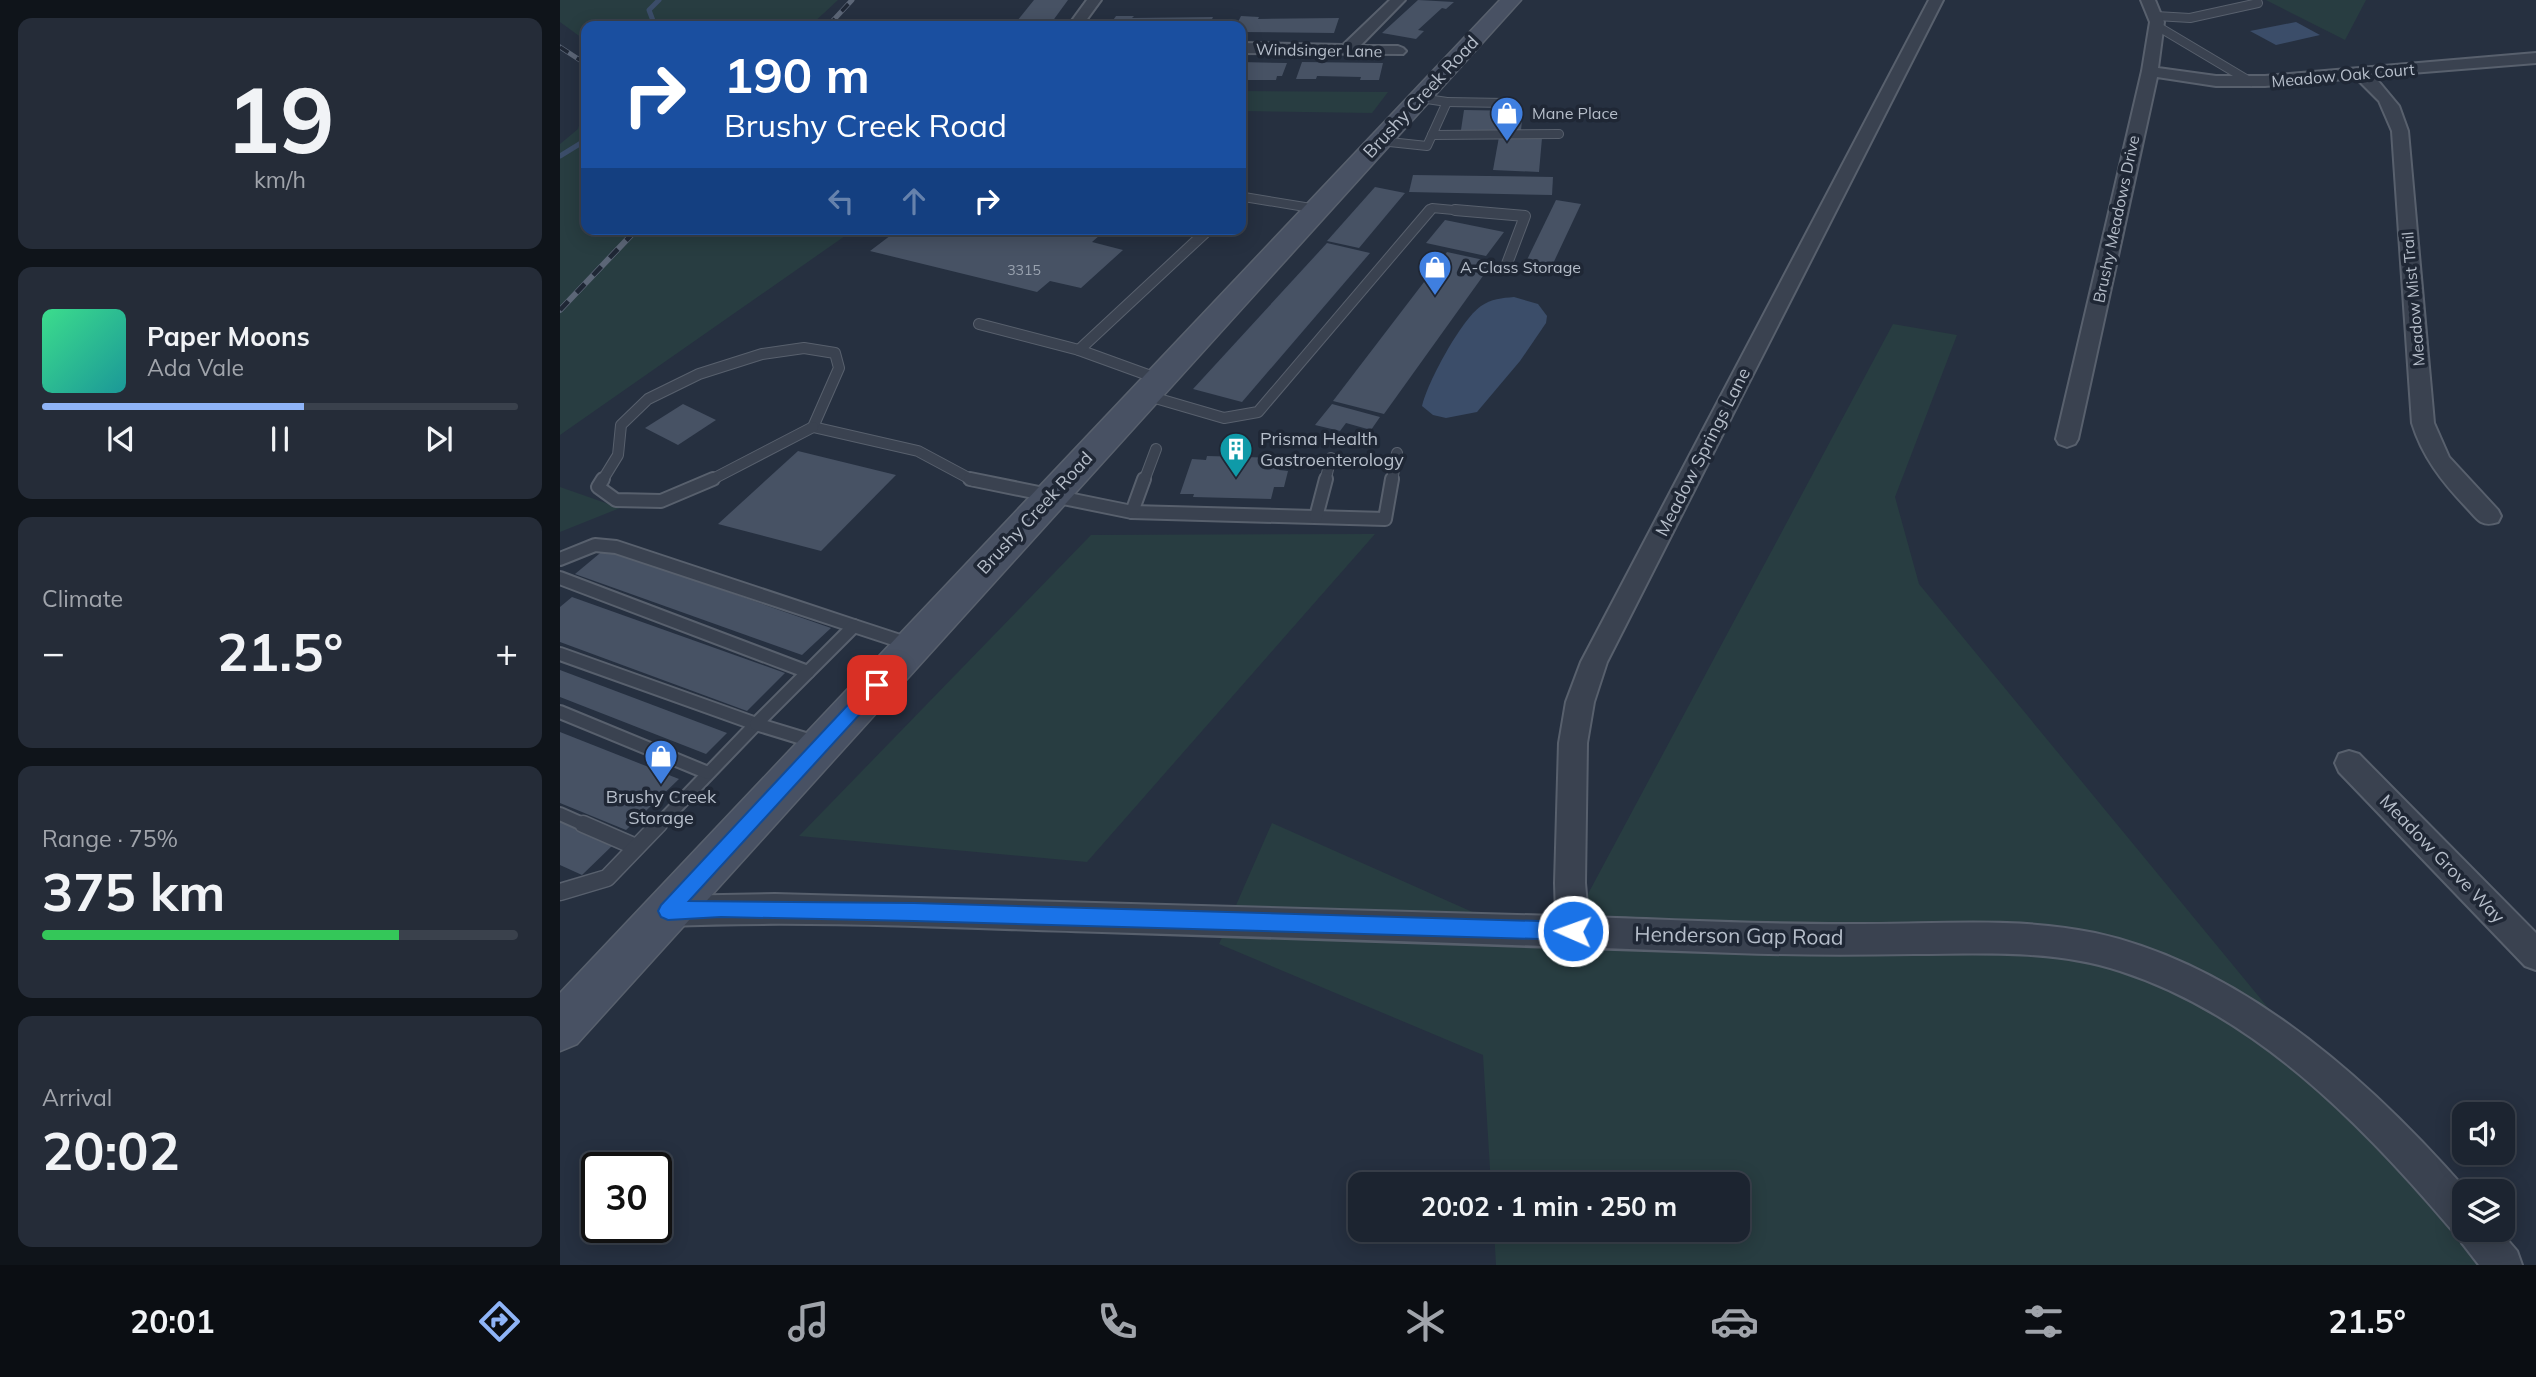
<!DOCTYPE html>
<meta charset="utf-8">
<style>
body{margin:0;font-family:Mulish,sans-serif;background:#252c38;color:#f1f3f6;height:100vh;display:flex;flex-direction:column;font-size:26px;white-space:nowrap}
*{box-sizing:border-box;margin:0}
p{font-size:23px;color:#a0a4ab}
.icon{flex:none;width:38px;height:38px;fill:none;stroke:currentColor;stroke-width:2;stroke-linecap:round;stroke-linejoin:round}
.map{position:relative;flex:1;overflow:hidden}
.side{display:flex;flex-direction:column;gap:18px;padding:18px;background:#0f141a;width:560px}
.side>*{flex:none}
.hud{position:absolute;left:21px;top:21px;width:665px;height:214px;border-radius:14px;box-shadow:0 4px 18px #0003,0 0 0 2px #3a414c;background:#1a4fa0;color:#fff;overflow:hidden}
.controls{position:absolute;left:1892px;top:1102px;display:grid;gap:14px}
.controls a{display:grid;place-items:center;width:63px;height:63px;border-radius:14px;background:#1c2430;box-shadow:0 4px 18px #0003,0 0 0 2px #3a414c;font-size:35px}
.speed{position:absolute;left:21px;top:1152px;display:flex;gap:14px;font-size:35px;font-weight:700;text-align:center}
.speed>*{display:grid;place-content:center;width:91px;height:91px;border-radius:50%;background:#1c2430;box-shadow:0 4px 18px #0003,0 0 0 2px #3a414c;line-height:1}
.speed .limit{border:4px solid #111;border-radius:10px;background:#fff;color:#111}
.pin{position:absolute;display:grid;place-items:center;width:60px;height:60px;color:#fff;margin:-30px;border-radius:14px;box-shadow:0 4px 10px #0006}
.me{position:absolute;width:77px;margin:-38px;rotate:272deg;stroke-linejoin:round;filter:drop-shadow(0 0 5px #0008)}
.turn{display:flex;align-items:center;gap:24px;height:147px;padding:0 28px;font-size:32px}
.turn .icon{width:91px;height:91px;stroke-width:2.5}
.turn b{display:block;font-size:49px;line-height:60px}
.lanes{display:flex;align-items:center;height:66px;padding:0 28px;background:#0003;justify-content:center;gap:35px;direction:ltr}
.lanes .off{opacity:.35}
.big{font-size:52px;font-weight:700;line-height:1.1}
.side .card{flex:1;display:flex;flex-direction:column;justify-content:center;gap:10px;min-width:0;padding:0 24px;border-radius:14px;background:#252c38}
.side .dial{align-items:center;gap:0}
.dial b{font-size:91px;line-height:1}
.song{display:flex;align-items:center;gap:21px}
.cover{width:84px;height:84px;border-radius:10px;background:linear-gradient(135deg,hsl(150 70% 55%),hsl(180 70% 35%))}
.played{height:7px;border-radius:4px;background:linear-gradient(90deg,#8fb4f7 55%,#3a414c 55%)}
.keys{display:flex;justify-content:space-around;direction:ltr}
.heat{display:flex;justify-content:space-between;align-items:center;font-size:38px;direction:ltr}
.charge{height:10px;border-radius:5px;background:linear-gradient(90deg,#34c759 75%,#3a414c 0)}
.trip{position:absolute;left:788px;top:1172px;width:402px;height:70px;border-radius:14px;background:#1c2430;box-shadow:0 4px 18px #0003,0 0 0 2px #3a414c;font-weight:700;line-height:70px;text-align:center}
.dock{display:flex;height:112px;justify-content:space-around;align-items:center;background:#0b0e13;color:#a0a4ab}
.dock .icon{width:49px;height:49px}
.dock .active{color:#8fb4f7}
.dock b{font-size:32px;color:#f1f3f6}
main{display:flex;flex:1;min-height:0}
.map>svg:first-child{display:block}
.green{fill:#283d41}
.water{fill:#3b4d69}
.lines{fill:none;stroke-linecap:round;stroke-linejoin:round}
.stream{stroke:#3b4d69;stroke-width:5}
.building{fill:#475264}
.service-far3-casing{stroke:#58606d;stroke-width:10}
.service-far2-casing{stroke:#58606d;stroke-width:12}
.service-far1-casing{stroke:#58606d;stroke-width:16}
.service-casing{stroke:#58606d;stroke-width:19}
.minor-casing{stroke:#58606d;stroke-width:4}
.secondary-casing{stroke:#58606d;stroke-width:3}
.service-far3{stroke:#3a4250;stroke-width:8}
.service-far2{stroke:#3a4250;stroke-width:10}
.service-far1{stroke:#3a4250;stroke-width:12}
.service{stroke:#3a4250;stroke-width:16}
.minor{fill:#3a4250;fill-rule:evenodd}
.secondary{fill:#485163;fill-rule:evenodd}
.rail-far1-casing{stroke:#5c6677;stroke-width:5}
.rail-casing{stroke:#5c6677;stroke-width:6}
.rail-far1{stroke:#1f2735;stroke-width:3.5;stroke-dasharray:10;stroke-linecap:butt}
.rail{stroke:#1f2735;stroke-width:4.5;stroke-dasharray:12;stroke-linecap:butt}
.route{fill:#1a73e8;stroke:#114b97;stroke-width:2}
.labels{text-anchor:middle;stroke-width:7;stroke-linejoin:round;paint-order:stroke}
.number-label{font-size:14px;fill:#9aa3b0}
.far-street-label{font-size:16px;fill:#b6beca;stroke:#1f2735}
.far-poi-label{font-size:16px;fill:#b6beca;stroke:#1f2735;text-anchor:start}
.street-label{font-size:18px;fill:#b6beca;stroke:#1f2735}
.poi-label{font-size:18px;fill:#b6beca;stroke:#1f2735;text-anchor:start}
.near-street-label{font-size:21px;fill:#b6beca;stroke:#1f2735}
</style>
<main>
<section class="side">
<div class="card dial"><b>19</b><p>km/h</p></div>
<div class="card">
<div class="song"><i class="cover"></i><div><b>Paper Moons</b><p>Ada Vale</p></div></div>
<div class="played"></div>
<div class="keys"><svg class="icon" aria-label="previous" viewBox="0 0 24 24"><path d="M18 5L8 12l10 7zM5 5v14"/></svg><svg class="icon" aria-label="pause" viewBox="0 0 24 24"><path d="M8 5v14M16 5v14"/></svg><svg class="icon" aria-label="next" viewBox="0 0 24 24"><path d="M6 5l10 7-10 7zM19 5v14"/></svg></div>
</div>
<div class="card"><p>Climate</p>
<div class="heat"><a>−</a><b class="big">21.5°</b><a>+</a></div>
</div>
<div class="card"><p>Range · 75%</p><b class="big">375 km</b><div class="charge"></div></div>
<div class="card"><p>Arrival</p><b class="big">20:02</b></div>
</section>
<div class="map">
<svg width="1976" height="1265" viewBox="0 0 1976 1265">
<rect width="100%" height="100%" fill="#263040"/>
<g class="green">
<polygon points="0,0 278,0 250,26 26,26 26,41 0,22"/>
<polygon points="1706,0 1806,0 1785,40"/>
<polygon points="681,91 828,92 812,113 681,111"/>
<polygon points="26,101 26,229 295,229 0,435 0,144 18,129"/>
<polygon points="1333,324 1397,335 1335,497 1359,584 1920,1265 936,1265 934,1230 1178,1230 1178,1185 931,1185 923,1055 659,944 712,823 998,950"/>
<polygon points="0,487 60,508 0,532"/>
<polygon points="815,534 527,862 239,836 531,535"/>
</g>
<g class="water">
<polygon points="1736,22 1760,35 1716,45 1690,31"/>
<path d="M954 297 978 304 987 316 986 323 960 361 917 412 886 418 873 415 862 406C867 383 901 320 921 306 931 299 942 298 954 297Z"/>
</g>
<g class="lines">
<g class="stream">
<polyline points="95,26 89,10 99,0"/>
<polyline points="0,156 26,140"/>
</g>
</g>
<g class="building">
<polygon points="474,0 508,0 489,26 453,26"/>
<polygon points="858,0 894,2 886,9 882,8 858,30 864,31 856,39 822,33"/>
<polygon points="556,16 574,16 572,18 653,17 649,26 549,26"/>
<polygon points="681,16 699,17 698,19 779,18 774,33 681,32 681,26 676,26"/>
<polygon points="681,62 727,63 722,76 717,76 716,80 681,80"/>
<polygon points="742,62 823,63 819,80 800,80 801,77 757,76 756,79 736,79"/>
<polygon points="904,110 963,111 961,130 901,130"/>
<polygon points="939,137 982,138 979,172 933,170"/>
<polygon points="853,175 993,177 992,195 849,192"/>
<polygon points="815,187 845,193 799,248 767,241"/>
<polygon points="996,200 1021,204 990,270 964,266"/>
<polygon points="885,220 944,232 926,256 866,243"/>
<polygon points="339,229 547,229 532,242 563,250 521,288 490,281 477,292 310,251"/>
<polygon points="767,243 810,253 682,402 633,389"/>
<polygon points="887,252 933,262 824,414 773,401"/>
<polygon points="123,404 156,420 118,445 85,428"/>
<polygon points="772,404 820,417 811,430 786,423 780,431 755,425"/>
<polygon points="238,451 336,475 261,551 158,524"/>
<polygon points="647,456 722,458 719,470 728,471 724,487 714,487 711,499 633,497 634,494 620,494 632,459 646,460"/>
<polygon points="45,549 271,628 242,655 15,574"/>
<polygon points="12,597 225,673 187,711 0,642 0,607"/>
<polygon points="0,670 167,733 146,754 0,697"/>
<polygon points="0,732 119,779 66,830 0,803"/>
<polygon points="0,820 54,844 22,875 0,865"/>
</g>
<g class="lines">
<defs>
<g id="service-far3">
<polyline points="1596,16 1630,18 1698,3"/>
<polyline points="1597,26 1691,82"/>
<polyline points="887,102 945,103"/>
<polyline points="872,135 999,134"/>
<polyline points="820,141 867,146 887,102 860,98"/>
<polyline points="681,200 684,197 757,209"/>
<polyline points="869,212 872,208 915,212"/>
</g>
<g id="service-far2">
<polyline points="895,210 965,216 945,269"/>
<polyline points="419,324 519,350 599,379"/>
<polyline points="519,350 649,229"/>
<polyline points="585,395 664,418 698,412 870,210"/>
<polyline points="253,427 358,451 414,481"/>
<polyline points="42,481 58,455 61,425 88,399 139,374 202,354 244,348 275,353 279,368 253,427"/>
<polyline points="149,481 253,427"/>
<polyline points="584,481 596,449"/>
<polyline points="765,481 771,458"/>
<polyline points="832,481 837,453"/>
</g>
<g id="service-far1">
<polyline points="43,479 38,487 56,500 101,501 153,479"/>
<polyline points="410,479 572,512 825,519 832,479"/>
<polyline points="572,512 584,479"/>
<polyline points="756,517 766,479"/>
<polyline points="0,559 35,545 56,547 294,626"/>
<polyline points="0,578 248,672"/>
<polyline points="0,654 196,724 98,826"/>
<polyline points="0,712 148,773"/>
<polyline points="255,742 196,724 294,626 349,644"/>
<polyline points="0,814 27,826"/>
</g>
<g id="service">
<polyline points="23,824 76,847"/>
<polyline points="0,892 47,878 99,824"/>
</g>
<g id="minor">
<polygon points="527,0 541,0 522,26 508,26"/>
<polygon points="830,0 845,0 800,46 838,46 843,48 846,51 843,54 681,53 681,43 783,45"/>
<path d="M1369 0H1383L1047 662 1034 702 1027 743 1025 883 1028 917C1120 920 1211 925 1303 924 1380 924 1460 917 1535 933 1682 965 1812 1082 1908 1192H1904V1230H1939L1957 1251 1962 1265H1919L1902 1243 1897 1232 1891 1229C1802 1124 1694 1014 1560 971 1494 949 1422 954 1354 954 1294 955 1234 955 1175 953 964 945 753 938 542 932 397 928 253 920 108 926L97 921 92 911 97 901 108 896 215 894 996 916 995 883 999 743 1006 702 1021 662Z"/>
<path d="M1581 0H1595L1604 22 1598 68 1656 76H1705L1976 53V63L1814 76 1839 106 1848 131 1874 423 1889 457 1938 510 1941 516 1938 522C1932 524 1927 525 1921 522 1916 519 1910 511 1906 507 1882 482 1862 456 1852 423L1832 131 1819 101 1796 78 1705 86H1656L1597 77 1518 439 1515 444 1507 447 1499 444 1496 439 1582 71 1590 22Z"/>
<polygon points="1789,751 1799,754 1976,933 1976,970 1965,966 1779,772 1775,763 1779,754"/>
</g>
<polygon id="secondary" points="940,0 961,0 17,1044 0,1051 0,993"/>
</defs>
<use href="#service-far3" class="service-far3-casing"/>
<use href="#service-far2" class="service-far2-casing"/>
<use href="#service-far1" class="service-far1-casing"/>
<use href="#service" class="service-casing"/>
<use href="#minor" class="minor-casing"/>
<use href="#secondary" class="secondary-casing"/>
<use href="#service-far3" class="service-far3"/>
<use href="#service-far2" class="service-far2"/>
<use href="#service-far1" class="service-far1"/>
<use href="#service" class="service"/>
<use href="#minor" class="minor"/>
<use href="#secondary" class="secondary"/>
<defs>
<g id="rail-far1">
<polyline points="268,26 292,0"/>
<polyline points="0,47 26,64"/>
</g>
<polyline id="rail" points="0,310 77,229"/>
</defs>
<use href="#rail-far1" class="rail-far1-casing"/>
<use href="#rail" class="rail-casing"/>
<use href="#rail-far1" class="rail-far1"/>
<use href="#rail" class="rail"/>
</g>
<polygon class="route" points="317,678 322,680 325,685 322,690 129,901 354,903 1013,922 1020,925 1023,931 1020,937 1013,940 354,921 161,917 108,920 101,917 98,911 101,905 311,680"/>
<defs>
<symbol id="shop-pin" viewBox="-11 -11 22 30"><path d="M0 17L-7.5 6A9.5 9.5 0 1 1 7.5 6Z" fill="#3f7fe0" stroke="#1f2735"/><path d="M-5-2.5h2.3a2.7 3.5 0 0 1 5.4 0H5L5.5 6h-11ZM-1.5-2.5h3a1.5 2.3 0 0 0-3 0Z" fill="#fff"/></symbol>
<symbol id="building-pin" viewBox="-11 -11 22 30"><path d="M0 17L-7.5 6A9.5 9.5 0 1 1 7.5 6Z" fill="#0f9aa8" stroke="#1f2735"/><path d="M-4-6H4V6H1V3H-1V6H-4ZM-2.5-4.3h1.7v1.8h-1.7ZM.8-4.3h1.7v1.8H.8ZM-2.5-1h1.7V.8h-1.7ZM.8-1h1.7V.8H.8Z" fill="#fff"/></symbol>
</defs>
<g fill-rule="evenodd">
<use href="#shop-pin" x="928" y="94" width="38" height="52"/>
<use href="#shop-pin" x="856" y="248" width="38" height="52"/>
<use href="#building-pin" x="657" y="430" width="38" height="52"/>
<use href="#shop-pin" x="82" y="737" width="38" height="52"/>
</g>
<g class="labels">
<g class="number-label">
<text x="464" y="275">3315</text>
</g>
<g class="far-street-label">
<text transform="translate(759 50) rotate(1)" y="6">Windsinger Lane</text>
<text transform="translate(1783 75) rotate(-5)" y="6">Meadow Oak Court</text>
<text transform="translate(1556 219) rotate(-78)" y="6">Brushy Meadows Drive</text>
<text transform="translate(1853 299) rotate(-95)" y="6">Meadow Mist Trail</text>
</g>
<g class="far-poi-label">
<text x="972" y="119">Mane Place</text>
<text x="900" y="273">A-Class Storage</text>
</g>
<g class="street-label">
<text transform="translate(861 97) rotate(-47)" y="6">Brushy Creek Road</text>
<text transform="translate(1143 452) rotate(-63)" y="6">Meadow Springs Lane</text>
<text transform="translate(475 513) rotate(-47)" y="6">Brushy Creek Road</text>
<text transform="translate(1882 859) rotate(46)" y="6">Meadow Grove Way</text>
</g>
<g class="poi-label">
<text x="700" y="445">Prisma Health<tspan x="700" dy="21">Gastroenterology</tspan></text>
<text x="101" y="803" text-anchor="middle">Brushy Creek<tspan x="101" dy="21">Storage</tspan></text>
</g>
<g class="near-street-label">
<text transform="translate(1179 936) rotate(1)" y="7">Henderson Gap Road</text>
</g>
</g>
</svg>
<div class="controls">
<a><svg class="icon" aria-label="sound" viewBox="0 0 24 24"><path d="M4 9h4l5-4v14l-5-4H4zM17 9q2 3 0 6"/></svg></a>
<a><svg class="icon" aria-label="layers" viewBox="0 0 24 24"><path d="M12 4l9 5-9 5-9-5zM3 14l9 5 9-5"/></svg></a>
</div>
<div class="speed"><div class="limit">30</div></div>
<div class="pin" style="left:317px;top:685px;background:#d93025"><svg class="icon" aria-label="arrive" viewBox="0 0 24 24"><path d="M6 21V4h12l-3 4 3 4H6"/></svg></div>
<svg class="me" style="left:1013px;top:931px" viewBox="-20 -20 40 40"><circle r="17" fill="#1a73e8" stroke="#fff" stroke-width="3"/><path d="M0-11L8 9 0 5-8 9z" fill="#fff"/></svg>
<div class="trip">20:02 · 1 min · 250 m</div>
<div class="hud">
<div class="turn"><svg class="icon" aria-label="right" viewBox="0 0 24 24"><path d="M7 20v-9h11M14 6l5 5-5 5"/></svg><div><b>190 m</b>Brushy Creek Road</div></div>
<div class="lanes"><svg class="icon off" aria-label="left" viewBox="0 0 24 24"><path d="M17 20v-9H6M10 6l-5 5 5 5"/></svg><svg class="icon off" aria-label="ahead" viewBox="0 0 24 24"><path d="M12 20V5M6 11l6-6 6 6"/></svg><svg class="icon" aria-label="right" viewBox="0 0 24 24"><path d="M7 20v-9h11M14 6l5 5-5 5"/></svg></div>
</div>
</div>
</main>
<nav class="dock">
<b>20:01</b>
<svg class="icon active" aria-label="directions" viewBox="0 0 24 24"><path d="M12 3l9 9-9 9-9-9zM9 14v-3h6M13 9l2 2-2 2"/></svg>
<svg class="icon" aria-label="music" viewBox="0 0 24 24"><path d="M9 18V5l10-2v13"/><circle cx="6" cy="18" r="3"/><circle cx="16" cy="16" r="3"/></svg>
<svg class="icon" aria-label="phone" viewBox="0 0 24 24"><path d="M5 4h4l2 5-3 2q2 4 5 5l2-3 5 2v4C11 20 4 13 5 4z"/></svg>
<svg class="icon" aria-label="climate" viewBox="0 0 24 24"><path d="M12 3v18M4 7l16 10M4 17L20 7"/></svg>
<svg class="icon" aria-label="car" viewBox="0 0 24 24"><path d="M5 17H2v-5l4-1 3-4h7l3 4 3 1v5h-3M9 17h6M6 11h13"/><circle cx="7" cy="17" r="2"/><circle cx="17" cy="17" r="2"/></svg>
<svg class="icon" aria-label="filters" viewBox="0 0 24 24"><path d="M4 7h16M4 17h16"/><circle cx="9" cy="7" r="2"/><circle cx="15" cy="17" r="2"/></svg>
<b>21.5°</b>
</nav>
